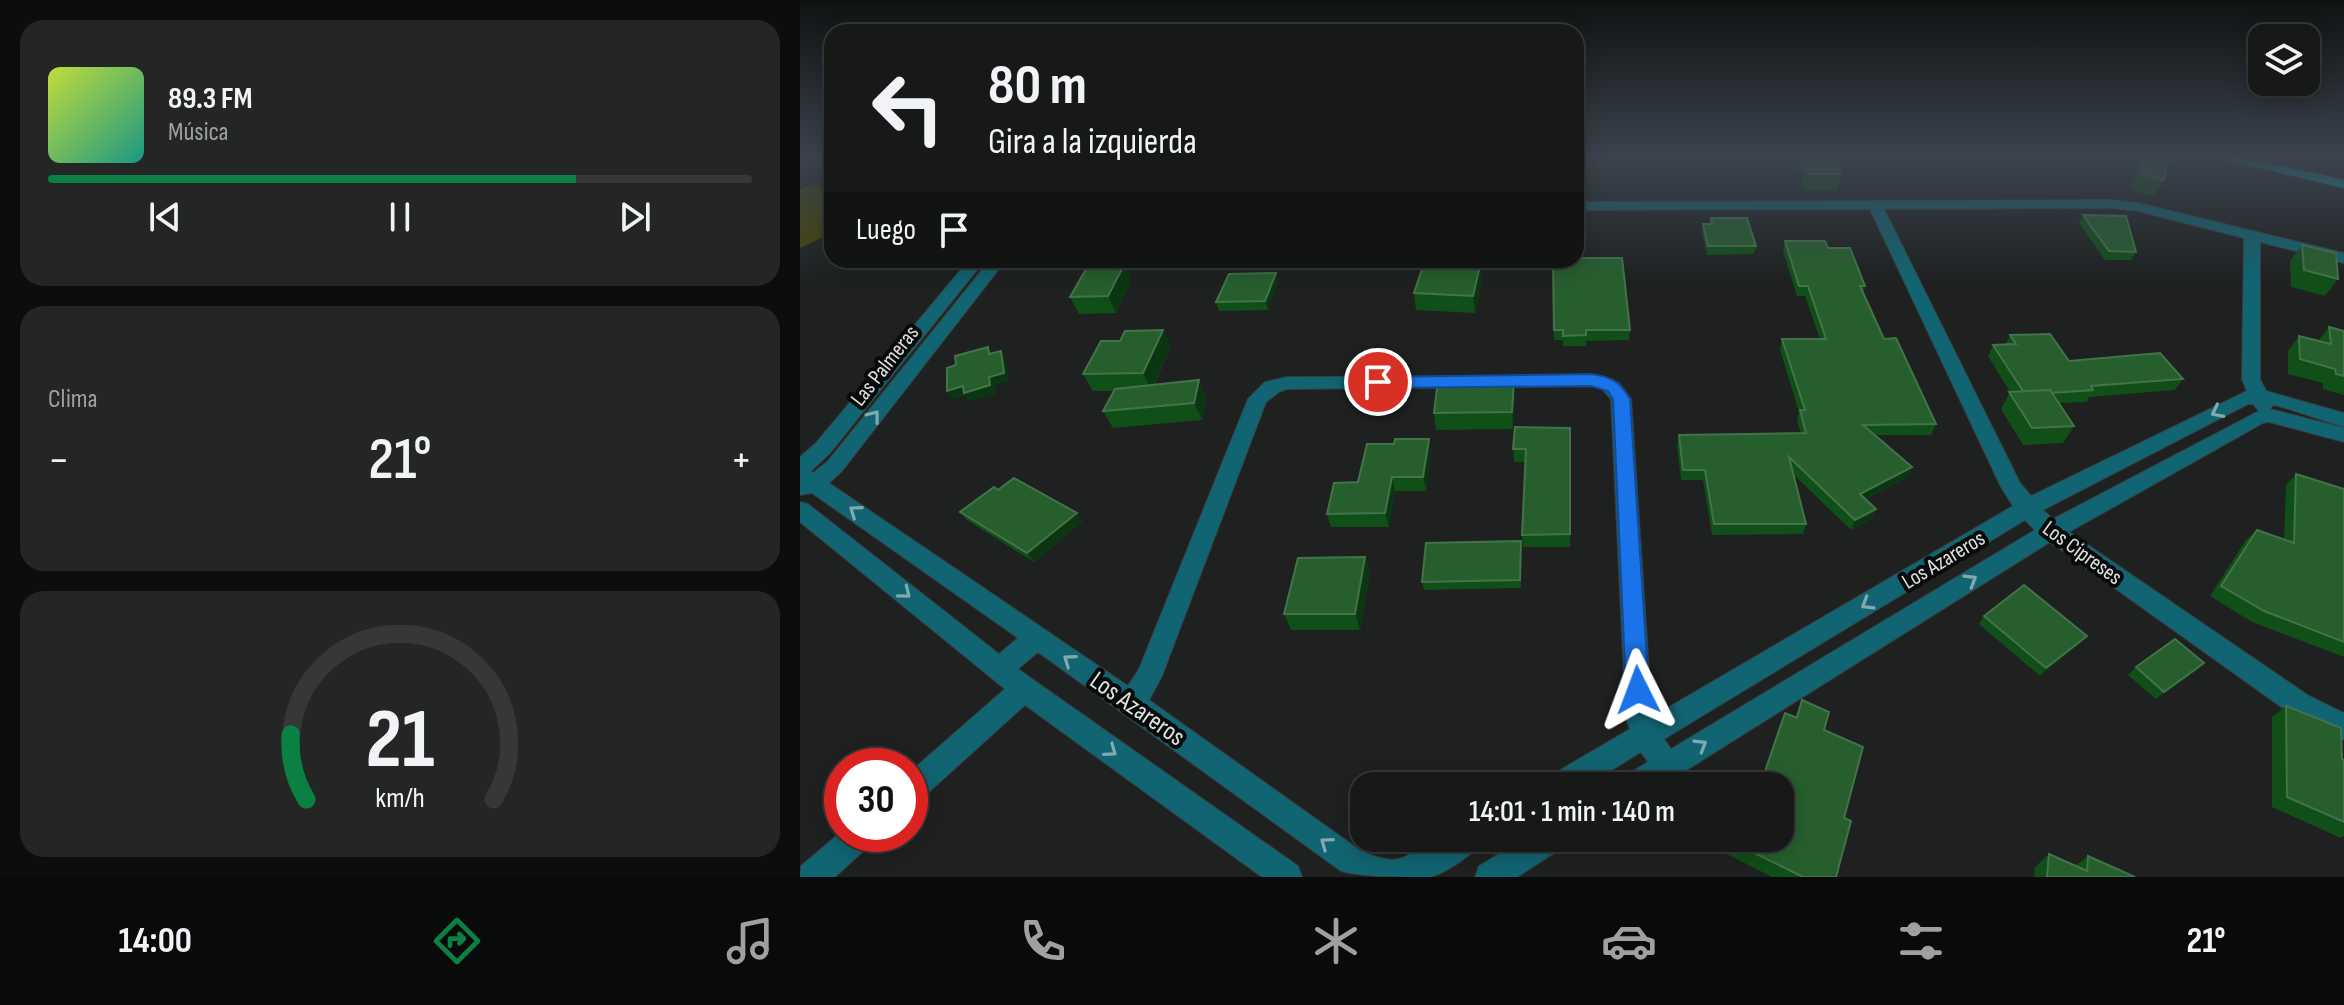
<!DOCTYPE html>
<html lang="es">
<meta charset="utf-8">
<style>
body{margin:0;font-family:"Sofia Sans Condensed",sans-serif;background:#232625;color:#f1f3f6;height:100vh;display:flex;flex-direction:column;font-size:30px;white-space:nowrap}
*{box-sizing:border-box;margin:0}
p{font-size:26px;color:#9ea0a2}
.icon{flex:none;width:44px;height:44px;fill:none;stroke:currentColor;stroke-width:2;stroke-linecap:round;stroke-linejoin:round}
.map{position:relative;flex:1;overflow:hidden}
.details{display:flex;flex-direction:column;gap:20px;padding:20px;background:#0c0e0d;width:800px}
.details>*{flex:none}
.top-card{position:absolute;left:24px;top:24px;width:760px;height:244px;border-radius:24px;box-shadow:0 4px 20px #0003,0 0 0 2px #353837;background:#161918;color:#f1f3f6;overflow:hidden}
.fabs{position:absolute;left:1448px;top:24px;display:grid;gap:16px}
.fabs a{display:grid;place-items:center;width:72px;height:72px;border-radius:16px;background:#161918;box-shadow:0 4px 20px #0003,0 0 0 2px #353837;font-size:40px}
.speed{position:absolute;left:24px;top:748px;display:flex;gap:16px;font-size:40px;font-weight:700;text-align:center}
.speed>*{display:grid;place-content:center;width:104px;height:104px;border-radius:50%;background:#161918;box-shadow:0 4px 20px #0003,0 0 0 2px #353837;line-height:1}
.speed .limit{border:12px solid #d22;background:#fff;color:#111}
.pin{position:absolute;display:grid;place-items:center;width:68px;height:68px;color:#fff;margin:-34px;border:4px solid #fff;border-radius:50%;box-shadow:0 2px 8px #0007}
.me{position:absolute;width:88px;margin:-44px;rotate:357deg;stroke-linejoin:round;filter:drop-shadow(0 0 6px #0008)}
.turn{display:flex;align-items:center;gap:28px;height:168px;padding:0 32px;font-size:36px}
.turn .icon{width:104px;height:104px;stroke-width:2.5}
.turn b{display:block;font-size:56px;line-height:68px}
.then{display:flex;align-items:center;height:76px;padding:0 32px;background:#0003;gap:16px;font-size:30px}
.big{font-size:60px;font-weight:600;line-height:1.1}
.details .tile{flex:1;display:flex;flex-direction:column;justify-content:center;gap:12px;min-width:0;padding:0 28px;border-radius:24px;background:#232625}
.details .dial{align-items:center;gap:0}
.dial svg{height:208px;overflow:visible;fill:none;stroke:#353837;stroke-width:7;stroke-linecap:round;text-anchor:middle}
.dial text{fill:#f1f3f6;stroke:none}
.song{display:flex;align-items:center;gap:24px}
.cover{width:96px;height:96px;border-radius:12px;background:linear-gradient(135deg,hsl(70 70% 55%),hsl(170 70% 35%))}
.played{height:8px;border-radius:4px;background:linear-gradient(90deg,#0b8043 75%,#353837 75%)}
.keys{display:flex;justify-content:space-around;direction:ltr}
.heat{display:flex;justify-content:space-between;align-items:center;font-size:44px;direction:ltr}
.trip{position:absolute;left:550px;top:772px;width:444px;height:80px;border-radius:24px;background:#161918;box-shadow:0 4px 20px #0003,0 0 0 2px #353837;font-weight:600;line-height:80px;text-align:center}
.dock{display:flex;height:128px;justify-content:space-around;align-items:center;background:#090a0a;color:#9ea0a2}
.dock .icon{width:56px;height:56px}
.dock .selected{color:#0b8043}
.dock b{font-size:36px;color:#f1f3f6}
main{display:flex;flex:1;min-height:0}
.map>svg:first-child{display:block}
.green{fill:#454600}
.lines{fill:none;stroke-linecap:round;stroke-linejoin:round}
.minor-casing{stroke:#393c3b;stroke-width:2}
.major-casing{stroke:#393c3b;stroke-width:2}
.minor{fill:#116472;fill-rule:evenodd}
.major{fill:#03a5bc;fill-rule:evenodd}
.wall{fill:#104f17}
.shaded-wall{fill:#0c3612}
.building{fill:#265f2d;stroke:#437349;stroke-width:2}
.oneway{stroke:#82a9ae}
.route{fill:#1a73e8;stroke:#114b97;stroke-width:2}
.labels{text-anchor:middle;stroke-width:8;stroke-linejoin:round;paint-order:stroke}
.street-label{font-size:22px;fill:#dee1e0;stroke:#090a0a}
.near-street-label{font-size:26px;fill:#dee1e0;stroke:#090a0a}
</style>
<main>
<section class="details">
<div class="tile">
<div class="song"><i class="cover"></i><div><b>89.3 FM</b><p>Música</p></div></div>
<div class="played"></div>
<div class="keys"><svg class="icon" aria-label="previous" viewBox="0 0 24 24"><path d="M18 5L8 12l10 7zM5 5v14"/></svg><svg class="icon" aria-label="pause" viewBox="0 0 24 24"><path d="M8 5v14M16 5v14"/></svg><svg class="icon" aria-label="next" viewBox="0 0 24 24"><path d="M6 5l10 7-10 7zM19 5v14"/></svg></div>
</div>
<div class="tile"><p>Clima</p>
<div class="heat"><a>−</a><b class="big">21°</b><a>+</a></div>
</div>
<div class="tile dial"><svg viewBox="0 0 100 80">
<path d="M14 69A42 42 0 1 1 86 69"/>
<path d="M14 69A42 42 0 0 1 8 44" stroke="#0b8043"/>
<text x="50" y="56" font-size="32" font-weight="700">21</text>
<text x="50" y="72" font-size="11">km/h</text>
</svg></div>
</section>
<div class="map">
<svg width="1544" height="877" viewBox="0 0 1544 877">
<rect width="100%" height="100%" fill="#1e2120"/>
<polygon class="green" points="12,184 32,192 32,233 0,248 0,189"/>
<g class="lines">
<defs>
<g id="minor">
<path d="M1312 200 1338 203 1544 253V263L1460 242V379L1466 391 1544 413V427L1482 407 1473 405 1470 409 1544 428V442L1469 422 1463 423 1269 532 1509 696 1544 713V740L1491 714 1250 542 861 786H821L825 776 848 762 841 752 786 786H746L750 776 830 729 826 719 811 399 802 389 791 386 487 389 479 392 466 402 362 676 349 700 561 851C605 870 602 854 639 839 652 835 671 838 685 838 679 851 643 875 629 877 607 877 560 877 541 871L238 652 218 669 498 866 502 877H462L225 705 120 800 110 804V772L205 689 0 522V502L8 504 199 654 218 638 12 493 0 495V457L16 443 169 260H185L30 453 11 471 13 473 28 461 190 260H206L42 471 29 483 328 686 339 669 448 399 465 382 487 377 801 376 819 383 831 399 852 717 1213 506 1201 487 1070 209 776 210V202ZM1312 208 1338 211 1444 238 1442 379 1447 391 1231 496 1220 483 1084 209ZM1448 404H1453L1459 411 1253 519 1243 510ZM1225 520 1235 530 871 749 864 739Z"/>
<polygon points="42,831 42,834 76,834 71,844 35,877 0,877 1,866"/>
<polygon points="725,838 767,838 762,848 717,877 675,877 679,866"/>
</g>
<polygon id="major" points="1418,158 1443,158 1544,180 1544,188"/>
</defs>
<use href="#minor" class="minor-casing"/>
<use href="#major" class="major-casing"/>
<use href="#minor" class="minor"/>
<use href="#major" class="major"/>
</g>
<g class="wall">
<polygon points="998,158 1034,158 1041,174 1037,190 1005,190 996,166"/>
<polygon points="1343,158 1369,158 1364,180 1355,196 1332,190 1339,165"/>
<polygon points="1283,215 1336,252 1331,260 1305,260 1279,223"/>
<polygon points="911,218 956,246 954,254 907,255 902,232 903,224 910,224"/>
<polygon points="985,241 1028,248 1065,286 1063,292 1084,339 1136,424 1131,435 1075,435 1112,467 1108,477 1066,499 1076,509 1072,519 1051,530 994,475 1006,524 1003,534 912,535 903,480 881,480 877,445 879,435 1001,433 997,421 999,412 980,350 982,339 1020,339 1005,296 997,296 983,251"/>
<polygon points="1502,245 1538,279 1525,296 1491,287 1490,261"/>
<polygon points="753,260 830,330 829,340 786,341 786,346 763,346 763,340 754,340"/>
<polygon points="332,280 316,313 279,314 270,297"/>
<polygon points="478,282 468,310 419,311 416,302"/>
<polygon points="682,282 675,313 616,310 614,293"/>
<polygon points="1529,327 1543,331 1544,330 1544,395 1523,389 1523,383 1488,374 1488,351 1499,336 1518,341"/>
<polygon points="363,330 371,347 354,385 406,397 402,420 313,428 303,411 314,391 293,391 283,374 320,341"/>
<polygon points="1210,335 1269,361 1383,379 1375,390 1289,397 1287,402 1258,403 1274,426 1263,443 1223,445 1201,409 1210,392 1188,356 1193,345 1206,344"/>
<polygon points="715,396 713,429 636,430 634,413"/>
<polygon points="770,428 770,547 723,547 722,535 725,462 714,462 713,449"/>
<polygon points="629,439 631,452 626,491 595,491 589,527 531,527 527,514 594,444"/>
<polygon points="1496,474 1544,489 1544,657 1452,622 1410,596 1446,540 1457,530 1484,539 1486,485"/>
<polygon points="198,490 277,513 282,522 234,562 167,520 160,512"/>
<polygon points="721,541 721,588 624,590 622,582"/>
<polygon points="565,557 570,573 560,630 491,630 484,614"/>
<polygon points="1184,616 1280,644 1240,676 1179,624"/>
<polygon points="1404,663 1396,671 1356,699 1328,675 1336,667"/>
<polygon points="1002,700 1024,730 1044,818 1036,877 972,877 923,852 946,786 962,780 985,713 995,717"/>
<polygon points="1486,706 1544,760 1544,836 1541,838 1472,807 1472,717"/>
<polygon points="1249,854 1275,866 1288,856 1335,877 1234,877 1235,867"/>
</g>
<g class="shaded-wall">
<polygon points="325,263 332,280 316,313 308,296"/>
<polygon points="680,266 682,282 675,313 673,296"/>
<polygon points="476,273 478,282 468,310 465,301"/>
<polygon points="363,330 371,347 351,390 343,373"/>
<polygon points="201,351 206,359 209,381 195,385 196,394 170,401 166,396 154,399 147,391 189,377"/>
<polygon points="714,379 715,396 713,429 712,412"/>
<polygon points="399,380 406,397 402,420 394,403"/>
<polygon points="629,439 631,452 626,491 623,477"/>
<polygon points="1112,467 1108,477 1056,504 1060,494"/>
<polygon points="592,477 595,491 589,527 585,513"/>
<polygon points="1076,509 1072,519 1051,530 1055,520"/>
<polygon points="277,513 282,522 234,562 227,553"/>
<polygon points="565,557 570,573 560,630 555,614"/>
<polygon points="1287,636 1280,644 1240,676 1246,668"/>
<polygon points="1404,663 1396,671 1356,699 1364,692"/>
</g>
<g class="building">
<polygon points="1002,158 1034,158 1041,174 1009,174"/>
<polygon points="1345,158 1369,158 1364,180 1341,174"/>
<polygon points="1283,215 1326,216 1336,252 1309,251"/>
<polygon points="911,218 947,218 956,246 908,246 903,224 912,224"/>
<polygon points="985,241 1025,241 1028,248 1050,248 1065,286 1060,286 1084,339 1096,338 1136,424 1063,425 1112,467 1060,494 1076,509 1055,520 989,457 1006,524 914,524 905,470 883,470 879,435 1006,433 1000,410 1005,410 982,339 1026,339 1008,286 999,286"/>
<polygon points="1502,245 1536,253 1538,279 1504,270"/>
<polygon points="776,258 822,258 830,330 786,330 786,335 763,336 763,330 754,330 753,260 776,260"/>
<polygon points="325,263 308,296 270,297 289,264"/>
<polygon points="624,263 680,266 673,296 614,293"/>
<polygon points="476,273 465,301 416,302 429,274"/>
<polygon points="1529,327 1544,331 1544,376 1536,374 1535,369 1500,359 1499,336 1531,344"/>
<polygon points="363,330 343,373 283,374 301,341 320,341 325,331"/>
<polygon points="1250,334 1269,361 1360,353 1383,379 1291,386 1293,390 1251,393 1250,390 1223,391 1193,345 1216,344 1210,335"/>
<polygon points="188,347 189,354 201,351 204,373 189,377 190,385 164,393 163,386 147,391 147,368 156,365 155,356"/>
<polygon points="714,379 712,412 634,413 638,380"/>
<polygon points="399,380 394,403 303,411 315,389"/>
<polygon points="1250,390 1274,426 1232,428 1209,392"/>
<polygon points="715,427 770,428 770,534 722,535 726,449 713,449"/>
<polygon points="595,439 629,439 623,477 592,477 585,513 527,514 534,483 558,482 567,444 594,444"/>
<polygon points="1496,474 1544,489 1544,642 1464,611 1421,586 1457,530 1494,543"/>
<polygon points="214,478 277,513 227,553 160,512 194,487 198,490"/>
<polygon points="721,541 720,580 622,582 626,543"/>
<polygon points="565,557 555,614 484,614 498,558"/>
<polygon points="1224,585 1287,636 1246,668 1184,616"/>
<polygon points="1375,639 1404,663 1364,692 1336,667"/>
<polygon points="1002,700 1029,712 1024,730 1063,747 1044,818 1051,821 1036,877 1003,877 928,840 928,838 980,838 980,786 947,786 950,775 962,780 985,713 997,718"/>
<polygon points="1486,706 1541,728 1542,759 1544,760 1544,822 1487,797"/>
<polygon points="1249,854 1287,871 1288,856 1335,877 1247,877"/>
</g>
<defs><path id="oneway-chevron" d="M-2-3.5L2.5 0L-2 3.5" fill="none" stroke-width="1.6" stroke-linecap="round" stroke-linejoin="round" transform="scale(2)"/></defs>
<g class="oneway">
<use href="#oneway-chevron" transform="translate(1417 412) rotate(153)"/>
<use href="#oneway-chevron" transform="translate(74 416) rotate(-52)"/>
<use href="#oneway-chevron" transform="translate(55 511) rotate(-145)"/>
<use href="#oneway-chevron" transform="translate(1171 580) rotate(-31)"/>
<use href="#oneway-chevron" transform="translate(105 593) rotate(39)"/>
<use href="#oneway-chevron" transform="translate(1067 604) rotate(149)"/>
<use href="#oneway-chevron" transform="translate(269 660) rotate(-145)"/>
<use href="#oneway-chevron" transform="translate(901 745) rotate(-31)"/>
<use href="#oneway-chevron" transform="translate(311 751) rotate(36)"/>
<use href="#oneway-chevron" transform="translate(526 843) rotate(-144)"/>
</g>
<linearGradient id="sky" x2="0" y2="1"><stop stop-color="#101212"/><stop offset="0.56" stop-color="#3b434e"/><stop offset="1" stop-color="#3b434e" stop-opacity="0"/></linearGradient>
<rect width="1544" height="281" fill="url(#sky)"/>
<path class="route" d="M791 374C811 377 820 381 830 399L849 690 846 697 838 700 829 697 826 690 813 399 808 391 791 386 578 388 570 382 578 377Z"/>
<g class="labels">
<g class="street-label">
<text transform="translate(84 365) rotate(-52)" y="8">Las Palmeras</text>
<text transform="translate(1283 552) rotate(36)" y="8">Los Cipreses</text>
<text transform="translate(1143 559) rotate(-31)" y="8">Los Azareros</text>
</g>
<g class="near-street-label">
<text transform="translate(338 708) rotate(35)" y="9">Los Azareros</text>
</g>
</g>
</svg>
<div class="fabs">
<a><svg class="icon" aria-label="layers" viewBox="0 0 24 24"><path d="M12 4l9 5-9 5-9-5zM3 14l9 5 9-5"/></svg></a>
</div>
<div class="speed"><div class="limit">30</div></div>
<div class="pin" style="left:578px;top:382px;background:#d93025"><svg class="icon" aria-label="arrive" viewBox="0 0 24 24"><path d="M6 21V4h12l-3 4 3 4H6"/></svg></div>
<svg class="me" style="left:838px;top:690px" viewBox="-20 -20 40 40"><path d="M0-17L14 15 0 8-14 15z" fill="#1a73e8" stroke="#fff" stroke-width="4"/></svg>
<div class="trip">14:01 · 1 min · 140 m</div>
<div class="top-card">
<div class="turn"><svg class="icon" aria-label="left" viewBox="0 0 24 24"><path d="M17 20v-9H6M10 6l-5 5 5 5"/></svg><div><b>80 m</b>Gira a la izquierda</div></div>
<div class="then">Luego<svg class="icon" aria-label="arrive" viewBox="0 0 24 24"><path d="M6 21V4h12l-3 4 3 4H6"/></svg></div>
</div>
</div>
</main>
<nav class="dock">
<b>14:00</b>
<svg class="icon selected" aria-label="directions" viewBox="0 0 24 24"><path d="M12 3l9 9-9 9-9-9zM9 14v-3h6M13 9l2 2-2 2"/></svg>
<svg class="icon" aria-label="music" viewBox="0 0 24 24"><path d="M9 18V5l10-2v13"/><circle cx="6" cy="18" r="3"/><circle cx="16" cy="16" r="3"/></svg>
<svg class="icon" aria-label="phone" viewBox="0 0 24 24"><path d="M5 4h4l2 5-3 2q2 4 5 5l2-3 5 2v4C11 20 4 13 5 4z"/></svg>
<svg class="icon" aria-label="climate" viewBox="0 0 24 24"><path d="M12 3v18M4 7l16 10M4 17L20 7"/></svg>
<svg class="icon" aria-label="car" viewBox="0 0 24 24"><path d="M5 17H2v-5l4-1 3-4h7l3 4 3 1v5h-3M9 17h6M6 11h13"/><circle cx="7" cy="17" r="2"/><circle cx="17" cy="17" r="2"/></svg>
<svg class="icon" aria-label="filters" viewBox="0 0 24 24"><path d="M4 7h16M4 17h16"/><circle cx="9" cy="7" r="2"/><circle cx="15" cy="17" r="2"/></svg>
<b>21°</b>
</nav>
